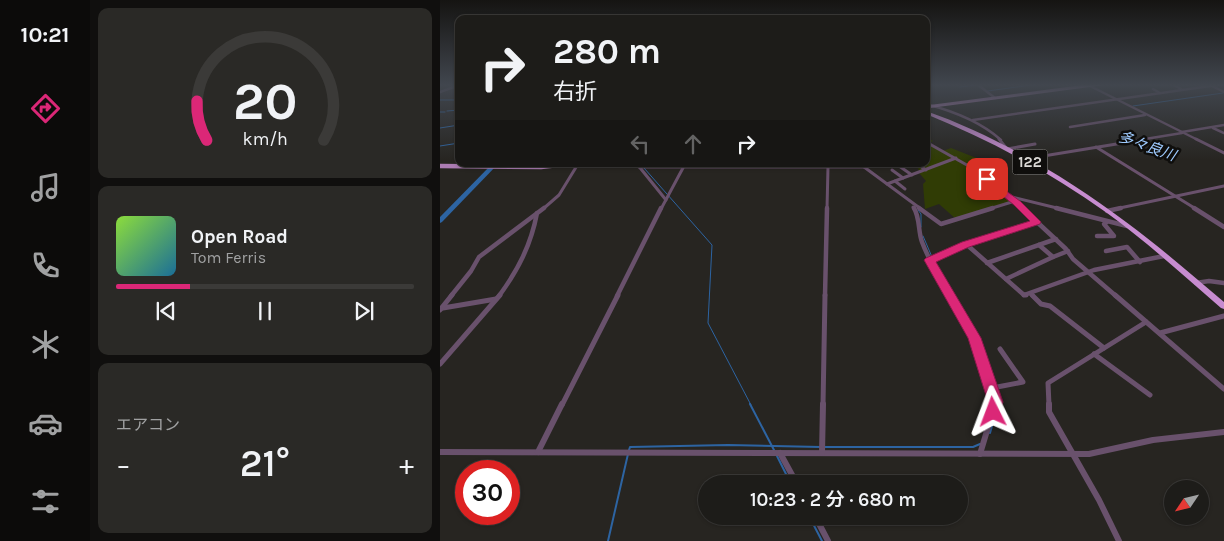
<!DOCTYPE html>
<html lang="ja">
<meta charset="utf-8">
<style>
body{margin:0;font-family:Karla,"Noto Sans JP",sans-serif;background:#2a2926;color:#f1f3f6;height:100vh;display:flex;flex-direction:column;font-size:19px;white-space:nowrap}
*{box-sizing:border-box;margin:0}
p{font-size:16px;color:#a0a1a2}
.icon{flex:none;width:28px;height:28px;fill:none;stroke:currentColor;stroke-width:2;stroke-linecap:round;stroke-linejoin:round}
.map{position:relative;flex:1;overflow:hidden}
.side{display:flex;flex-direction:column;gap:8px;padding:8px;background:#100f0e;width:350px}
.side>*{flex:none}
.guide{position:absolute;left:15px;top:15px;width:475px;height:152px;border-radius:10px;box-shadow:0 1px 4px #0004,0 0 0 1px #3b3a38;background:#1d1c19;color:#f1f3f6;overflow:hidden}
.needle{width:32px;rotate:235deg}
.fabs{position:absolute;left:724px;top:480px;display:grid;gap:10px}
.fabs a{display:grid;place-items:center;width:45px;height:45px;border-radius:50%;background:#1d1c19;box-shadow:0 1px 4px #0004,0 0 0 1px #3b3a38;font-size:25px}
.speed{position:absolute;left:15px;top:460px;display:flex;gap:10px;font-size:25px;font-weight:700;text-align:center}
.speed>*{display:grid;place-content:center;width:65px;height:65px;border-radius:50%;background:#1d1c19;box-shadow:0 1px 4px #0004,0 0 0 1px #3b3a38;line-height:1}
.speed .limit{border:8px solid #d22;background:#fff;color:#111}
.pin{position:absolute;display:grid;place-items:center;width:42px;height:42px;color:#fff;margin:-21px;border-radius:10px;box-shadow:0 2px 8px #0006}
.me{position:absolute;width:55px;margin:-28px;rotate:357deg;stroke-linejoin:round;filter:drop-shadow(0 0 4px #0008)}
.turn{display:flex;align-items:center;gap:18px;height:105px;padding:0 15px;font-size:22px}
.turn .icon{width:65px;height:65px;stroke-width:2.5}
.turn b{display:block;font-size:35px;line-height:42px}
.lanes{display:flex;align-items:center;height:48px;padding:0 15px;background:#0003;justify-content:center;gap:25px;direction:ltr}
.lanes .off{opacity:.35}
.big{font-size:38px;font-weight:600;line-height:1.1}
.side .tile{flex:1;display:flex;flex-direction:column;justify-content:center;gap:8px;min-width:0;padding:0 18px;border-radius:10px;background:#2a2926}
.side .dial{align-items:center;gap:0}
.dial svg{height:130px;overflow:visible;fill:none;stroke:#3b3a38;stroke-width:7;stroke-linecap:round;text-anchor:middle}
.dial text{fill:#f1f3f6;stroke:none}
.song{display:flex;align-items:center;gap:15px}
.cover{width:60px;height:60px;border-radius:8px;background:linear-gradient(135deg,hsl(90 70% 55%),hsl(200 70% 35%))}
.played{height:5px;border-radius:2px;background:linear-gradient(90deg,#db2777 25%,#3b3a38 25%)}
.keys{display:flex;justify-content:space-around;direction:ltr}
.heat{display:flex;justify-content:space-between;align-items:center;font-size:28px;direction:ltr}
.trip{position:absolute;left:258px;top:475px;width:270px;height:50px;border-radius:25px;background:#1d1c19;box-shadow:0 1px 4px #0004,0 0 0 1px #3b3a38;font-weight:600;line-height:50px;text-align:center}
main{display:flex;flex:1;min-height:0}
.menu{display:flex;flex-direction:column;width:90px;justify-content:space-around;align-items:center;background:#0c0b0a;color:#a0a1a2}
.menu .icon{width:35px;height:35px}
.menu .active{color:#db2777}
.menu b{font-size:22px;color:#f1f3f6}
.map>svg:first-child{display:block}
.green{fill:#303c05}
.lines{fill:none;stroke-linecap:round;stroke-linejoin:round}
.stream-far1{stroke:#2d64a2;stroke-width:1}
.stream{stroke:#2d64a2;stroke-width:2}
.river{fill:#2d64a2;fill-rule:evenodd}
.minor-far4{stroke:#69516c;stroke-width:2.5}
.minor-far3{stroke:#69516c;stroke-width:3}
.minor-far2{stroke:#69516c;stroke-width:4.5}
.minor-far1{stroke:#69516c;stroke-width:5}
.minor{stroke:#69516c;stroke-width:6}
.major-far1{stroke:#ac7cb3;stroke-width:3}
.major{stroke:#ac7cb3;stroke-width:4.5}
.highway{fill:#c78cd0;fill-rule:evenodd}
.route{fill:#db2777;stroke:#8e194d}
.labels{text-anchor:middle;stroke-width:5;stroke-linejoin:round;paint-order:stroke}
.far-water-label{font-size:15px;font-style:italic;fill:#9ecafe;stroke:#0f0e0c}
.shield{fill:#0f0e0c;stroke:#9d9b99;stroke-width:1}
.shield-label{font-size:15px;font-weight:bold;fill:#dad8d5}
</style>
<main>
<nav class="menu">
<b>10:21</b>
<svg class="icon active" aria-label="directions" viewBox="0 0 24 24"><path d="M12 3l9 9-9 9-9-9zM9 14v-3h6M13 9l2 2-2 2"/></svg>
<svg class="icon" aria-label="music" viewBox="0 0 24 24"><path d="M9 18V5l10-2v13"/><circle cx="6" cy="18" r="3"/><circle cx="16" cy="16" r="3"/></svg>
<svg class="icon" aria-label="phone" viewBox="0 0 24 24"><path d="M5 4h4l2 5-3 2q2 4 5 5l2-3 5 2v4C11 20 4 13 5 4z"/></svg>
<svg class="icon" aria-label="climate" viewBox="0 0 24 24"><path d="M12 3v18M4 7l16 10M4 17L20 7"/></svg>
<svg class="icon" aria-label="car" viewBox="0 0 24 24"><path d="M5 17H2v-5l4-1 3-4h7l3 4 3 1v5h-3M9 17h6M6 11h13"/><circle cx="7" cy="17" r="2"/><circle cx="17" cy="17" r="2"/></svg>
<svg class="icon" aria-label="filters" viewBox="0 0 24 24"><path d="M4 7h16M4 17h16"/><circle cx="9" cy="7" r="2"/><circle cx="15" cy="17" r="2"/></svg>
</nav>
<section class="side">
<div class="tile dial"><svg viewBox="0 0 100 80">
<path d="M14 69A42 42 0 1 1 86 69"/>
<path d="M14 69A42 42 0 0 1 8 45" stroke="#db2777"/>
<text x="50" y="56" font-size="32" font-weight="700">20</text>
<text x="50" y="72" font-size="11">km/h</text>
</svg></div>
<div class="tile">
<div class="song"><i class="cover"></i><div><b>Open Road</b><p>Tom Ferris</p></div></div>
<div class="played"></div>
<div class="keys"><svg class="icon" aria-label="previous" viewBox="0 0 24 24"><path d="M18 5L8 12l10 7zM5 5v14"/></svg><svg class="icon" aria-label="pause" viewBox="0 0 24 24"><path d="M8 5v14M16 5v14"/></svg><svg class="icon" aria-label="next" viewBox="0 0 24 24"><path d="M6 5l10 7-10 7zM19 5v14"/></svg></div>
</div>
<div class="tile"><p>エアコン</p>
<div class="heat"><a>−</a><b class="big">21°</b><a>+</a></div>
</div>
</section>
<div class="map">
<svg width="784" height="541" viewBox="0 0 784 541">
<rect width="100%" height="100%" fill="#272521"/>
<polygon class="green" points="486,136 493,141 489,143 503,151 511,148 539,159 528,164 574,201 516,219 499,204 485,209 483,184 486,181 480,174 477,164 486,164"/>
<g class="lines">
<g class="stream-far1">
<polyline points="520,87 536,85"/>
<polyline points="548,91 598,84"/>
<polyline points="0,100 19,100"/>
<polyline points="693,106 783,93"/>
<polyline points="7,111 19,110"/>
<polyline points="0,112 5,112"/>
<polyline points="0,128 19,125"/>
<polyline points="0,146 19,143"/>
<polyline points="204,168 272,245 268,323 311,405"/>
<polyline points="478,210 481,214 481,227"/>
<polyline points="483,236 492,257"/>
<polyline points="493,261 498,271"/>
<polyline points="503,279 545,351 555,384"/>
<polyline points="556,388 558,399"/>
</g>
<g class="stream">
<polyline points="310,404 334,450"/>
<polyline points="550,433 558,406"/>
<polyline points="385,447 533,447 540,444"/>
<polyline points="189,450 190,447 288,445 381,447"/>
<polyline points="337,456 351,484"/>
<polyline points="369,516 382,541"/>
<polyline points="168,541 188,454"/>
</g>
<polygon class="river" points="52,164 58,164 2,222 0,223 0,217"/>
<g class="minor-far4">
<polyline points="537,84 555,98"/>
<polyline points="646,84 758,140"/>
<polyline points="716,84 727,84"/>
<polyline points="732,84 741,89"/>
<polyline points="772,86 784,92"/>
<polyline points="713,89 720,93"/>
<polyline points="0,92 19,85"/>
<path d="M486 104C513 111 540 121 561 140"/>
<polyline points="533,120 784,84"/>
<polyline points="630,127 705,115"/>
<polyline points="773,128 784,133"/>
<polyline points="742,132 784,125"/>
<polyline points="699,140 742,133"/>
</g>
<g class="minor-far3">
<polyline points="559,139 567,149 595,144"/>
<polyline points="756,139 784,153"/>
<polyline points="486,142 534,169 584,209"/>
<polyline points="656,147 756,209"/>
<polyline points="585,159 707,139"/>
<polyline points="197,164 226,200"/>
<polyline points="420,164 481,209"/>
<polyline points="477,164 486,170"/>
<polyline points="459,166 472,175"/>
<polyline points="199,167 424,167"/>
<polyline points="452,170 463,178"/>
<polyline points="455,181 465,189"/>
<polyline points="447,184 516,158"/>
<polyline points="572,197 621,209"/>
<polyline points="473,207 474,209"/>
<polyline points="103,209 119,195 138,164"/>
<polyline points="221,209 244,166 247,164"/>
<polyline points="387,209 388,167"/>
<polyline points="549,209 575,201"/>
<polyline points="675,209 784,186"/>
</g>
<g class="minor-far2">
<path d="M474 208C480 218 478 231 482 242 489 261 500 279 510 296"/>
<polyline points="479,208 501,224 553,208"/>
<polyline points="582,208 626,249 633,259 676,296"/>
<polyline points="616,208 687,226"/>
<polyline points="754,208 784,227"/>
<polyline points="667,211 681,208"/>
<polyline points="657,236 674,236 664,224 667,222"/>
<polyline points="526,244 584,295 654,270 724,256"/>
<polyline points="666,251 687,247 700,262"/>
<polyline points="613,257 628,251"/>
<polyline points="490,260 526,244 596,222"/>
<polyline points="547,263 616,239"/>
<polyline points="566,279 613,257 599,245"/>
<polyline points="756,283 769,281 784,283"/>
<polyline points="591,294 593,296"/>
<polyline points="11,296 31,271 39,257 104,208"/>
<path d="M59 296C78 270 91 245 97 213"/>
<polyline points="177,296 221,208"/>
<polyline points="385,296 387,208"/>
</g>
<g class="minor-far1">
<polyline points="509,295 534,338 556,402 555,405"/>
<polyline points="584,295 586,295"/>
<polyline points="592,295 601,304 610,306 664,348"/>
<polyline points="675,295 784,389"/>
<polyline points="3,308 56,299"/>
<polyline points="0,310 12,295"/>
<polyline points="720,333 784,316"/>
<polyline points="654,354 710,395"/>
<polyline points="0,364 60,295"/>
<polyline points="552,388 583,382 560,349"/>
<polyline points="122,405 178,295"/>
<polyline points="383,405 385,295"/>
<polyline points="609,405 608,383 706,322"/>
</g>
<g class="minor">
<polyline points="609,404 609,412 659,500 679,541"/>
<polyline points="0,452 649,454 713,440 784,432"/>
<polyline points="98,452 122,404"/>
<polyline points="340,453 357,484"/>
<polyline points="382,453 383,404"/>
<polyline points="540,454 555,404"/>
<polyline points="375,516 388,541"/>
</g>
<polyline class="major-far1" points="486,107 661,84"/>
<polyline class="major" points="0,166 101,167 127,164"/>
<path class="highway" d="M486 111C555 135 628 178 686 222 720 247 752 275 784 302V309L781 308C744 276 707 242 667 213 611 173 550 140 486 114Z"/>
</g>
<linearGradient id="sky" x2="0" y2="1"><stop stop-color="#151412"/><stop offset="0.53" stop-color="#41464e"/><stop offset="1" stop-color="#41464e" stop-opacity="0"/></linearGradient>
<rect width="784" height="160" fill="url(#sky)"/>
<polygon class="route" points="547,177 580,201 601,222 600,224 529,247 496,262 541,338 563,402 558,417 553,419 547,417 545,412 548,402 528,338 484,260 486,258 522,242 590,221 574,205 544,181 543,179"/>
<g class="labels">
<g class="far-water-label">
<text transform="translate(707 146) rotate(20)" y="5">多々良川</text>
</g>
<rect class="shield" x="572.5" y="149.5" width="35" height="25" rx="4"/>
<g class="shield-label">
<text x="590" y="167">122</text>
</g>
</g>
</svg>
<div class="fabs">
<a><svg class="needle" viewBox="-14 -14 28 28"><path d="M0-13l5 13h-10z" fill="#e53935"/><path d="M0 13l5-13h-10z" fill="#a0a1a2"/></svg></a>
</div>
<div class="speed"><div class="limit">30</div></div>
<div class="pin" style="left:547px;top:179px;background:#d93025"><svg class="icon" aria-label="arrive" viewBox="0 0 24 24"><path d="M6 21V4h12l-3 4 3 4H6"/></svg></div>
<svg class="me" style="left:553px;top:412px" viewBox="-20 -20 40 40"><path d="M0-17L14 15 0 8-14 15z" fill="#db2777" stroke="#fff" stroke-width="4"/></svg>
<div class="trip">10:23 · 2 分 · 680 m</div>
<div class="guide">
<div class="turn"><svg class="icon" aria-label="right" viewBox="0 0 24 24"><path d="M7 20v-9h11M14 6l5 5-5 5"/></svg><div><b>280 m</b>右折</div></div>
<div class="lanes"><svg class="icon off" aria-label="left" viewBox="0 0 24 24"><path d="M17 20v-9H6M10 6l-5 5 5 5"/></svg><svg class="icon off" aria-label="ahead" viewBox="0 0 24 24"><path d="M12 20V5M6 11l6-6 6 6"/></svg><svg class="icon" aria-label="right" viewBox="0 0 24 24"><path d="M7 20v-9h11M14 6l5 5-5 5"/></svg></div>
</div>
</div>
</main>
